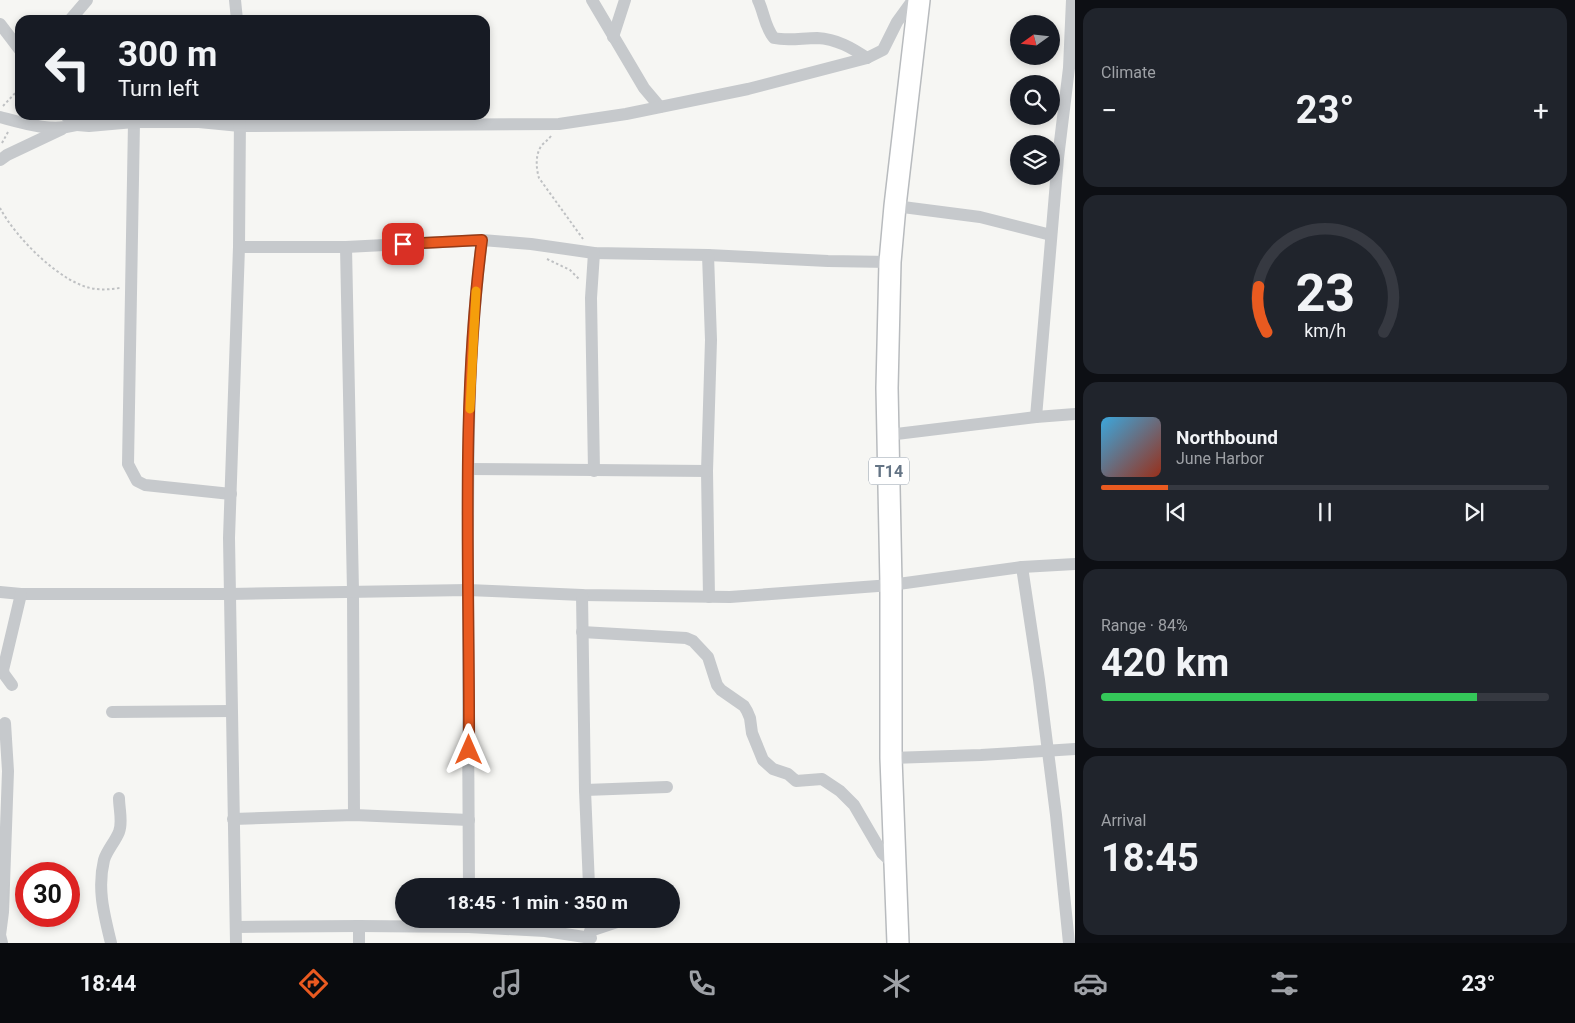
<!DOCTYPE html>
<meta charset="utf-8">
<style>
body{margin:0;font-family:Roboto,sans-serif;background:#20242c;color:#f1f3f6;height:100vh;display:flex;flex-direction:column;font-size:19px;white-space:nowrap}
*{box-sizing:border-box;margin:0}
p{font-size:16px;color:#9ea1a6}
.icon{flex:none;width:28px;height:28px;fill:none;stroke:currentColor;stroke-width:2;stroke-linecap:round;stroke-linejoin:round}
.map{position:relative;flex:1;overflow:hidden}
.sheet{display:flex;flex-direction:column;gap:8px;padding:8px;background:#0d0f14;width:500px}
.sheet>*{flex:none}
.banner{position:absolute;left:15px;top:15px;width:475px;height:105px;border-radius:15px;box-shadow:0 2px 8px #0003;background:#171b24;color:#f1f3f6;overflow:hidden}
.needle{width:32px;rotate:255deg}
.tools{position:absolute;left:1010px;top:15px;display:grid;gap:10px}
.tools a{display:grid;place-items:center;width:50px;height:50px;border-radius:50%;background:#171b24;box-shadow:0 2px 8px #0003;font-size:25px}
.speed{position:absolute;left:15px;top:862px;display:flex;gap:10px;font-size:25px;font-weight:700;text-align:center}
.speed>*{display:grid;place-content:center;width:65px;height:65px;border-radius:50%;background:#171b24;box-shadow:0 2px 8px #0003;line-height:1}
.speed .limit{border:8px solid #d22;background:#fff;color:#111}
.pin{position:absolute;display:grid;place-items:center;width:42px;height:42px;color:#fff;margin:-21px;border-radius:10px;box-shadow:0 2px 8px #0006}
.me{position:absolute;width:55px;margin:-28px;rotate:0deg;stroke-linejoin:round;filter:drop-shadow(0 0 4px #0008)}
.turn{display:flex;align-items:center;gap:18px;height:105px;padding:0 20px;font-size:22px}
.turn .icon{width:65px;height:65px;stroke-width:2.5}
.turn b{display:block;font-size:35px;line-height:42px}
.big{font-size:38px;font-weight:700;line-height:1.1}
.sheet .widget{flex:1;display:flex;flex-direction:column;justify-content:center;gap:8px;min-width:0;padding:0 18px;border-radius:15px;background:#20242c}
.sheet .dial{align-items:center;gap:0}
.dial svg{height:130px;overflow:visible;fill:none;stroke:#363941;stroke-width:7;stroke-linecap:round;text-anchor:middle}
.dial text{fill:#f1f3f6;stroke:none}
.song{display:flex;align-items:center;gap:15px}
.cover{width:60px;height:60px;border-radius:8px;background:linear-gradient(135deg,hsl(200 70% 55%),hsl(10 70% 35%))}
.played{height:5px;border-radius:2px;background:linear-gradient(90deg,#e95a20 15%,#363941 15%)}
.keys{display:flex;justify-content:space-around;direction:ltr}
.heat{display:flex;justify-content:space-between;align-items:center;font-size:28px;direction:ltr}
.charge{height:8px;border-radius:4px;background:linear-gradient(90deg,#34c759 84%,#363941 0)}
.trip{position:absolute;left:395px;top:878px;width:285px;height:50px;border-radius:25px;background:#171b24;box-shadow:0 2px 8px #0003;font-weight:700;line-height:50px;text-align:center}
.menu{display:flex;height:80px;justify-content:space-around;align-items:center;background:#090b0e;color:#9ea1a6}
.menu .icon{width:35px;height:35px}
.menu .selected{color:#e95a20}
.menu b{font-size:22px;color:#f1f3f6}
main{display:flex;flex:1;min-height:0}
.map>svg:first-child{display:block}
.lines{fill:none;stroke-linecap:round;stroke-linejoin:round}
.trunk-casing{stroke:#b8bbbe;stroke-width:24}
.path{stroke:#bfc1c3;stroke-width:2;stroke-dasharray:2.5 2.5;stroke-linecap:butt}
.minor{stroke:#c6c9cc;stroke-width:12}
.trunk{stroke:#fff;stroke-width:21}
.route-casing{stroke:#973a15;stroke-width:12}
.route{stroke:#e95a20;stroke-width:9}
.slow{stroke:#f59e0b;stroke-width:9}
.labels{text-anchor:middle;stroke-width:5;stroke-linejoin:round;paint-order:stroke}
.shield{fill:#fff;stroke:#929eaa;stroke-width:1}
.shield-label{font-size:16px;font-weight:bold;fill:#647485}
</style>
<main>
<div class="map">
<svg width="1075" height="943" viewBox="0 0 1075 943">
<rect width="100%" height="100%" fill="#f6f6f3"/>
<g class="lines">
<defs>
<polyline id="trunk" points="898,943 891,758 891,585 887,388 890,262 895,206 919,0"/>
</defs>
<use href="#trunk" class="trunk-casing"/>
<g class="path">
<polyline points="3,106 20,88"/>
<path d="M551 136C548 140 545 142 542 145 535 154 536 168 539 178L583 239"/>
<polyline points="2,143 8,132"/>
<path d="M0 208C15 237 63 286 96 289 104 290 112 289 120 288"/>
<polyline points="547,259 570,270 580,280"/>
</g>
<g class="minor">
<polyline points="235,0 237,20"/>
<polyline points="592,0 644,88 660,107"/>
<path d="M758 0C764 12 765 28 774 38 788 41 802 38 817 38 837 39 852 48 867 58"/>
<polyline points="70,20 87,0"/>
<polyline points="0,24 20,50"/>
<polyline points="613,37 625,0"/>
<polyline points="65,115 77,125 89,126 134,122 199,122 240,126 559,124 626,114 748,89 867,58 883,50 897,22 913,0"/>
<path d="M0 117C26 124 51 132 77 125"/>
<polyline points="134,122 128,464 137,481 145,485 231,494"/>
<polyline points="0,160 7,155 62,129"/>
<polyline points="895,206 980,217 1051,235"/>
<polyline points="239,247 346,247 482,240 531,244 594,253 708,255 828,261 890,262"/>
<polyline points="346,247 353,591 354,815"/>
<polyline points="708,255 711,340 707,471 709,597"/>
<polyline points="1036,417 1058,158 1069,68 1072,0"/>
<polyline points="888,435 1036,417 1075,414"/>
<polyline points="468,469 707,471"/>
<polyline points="594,471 591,298 594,253"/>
<polyline points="1022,567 1039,680 1056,815 1069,943"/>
<polyline points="0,592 21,594 230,594 468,590 582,595 730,597 891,585 1022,567 1075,564"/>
<polyline points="582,595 585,790 589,886"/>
<polyline points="582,632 686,638 693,641 708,657 717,685 721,690 744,706 747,711 750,718 752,733 763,760 773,769 788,774 796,781 822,779 840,791 854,805 882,853 895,865"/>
<polyline points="12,685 4,674 3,670 21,594"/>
<polyline points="112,712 231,711"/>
<polyline points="891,758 981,755 1075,749"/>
<polyline points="585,790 667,787"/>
<polyline points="233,819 354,815 469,820"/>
<path d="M469 886C468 787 468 687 468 588 468 472 467 355 482 240"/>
<polyline points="359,926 359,943"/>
<polyline points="236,927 359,926 469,927 545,931 591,938"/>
<polyline points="590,931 626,919"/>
<polyline points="2,943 0,935 3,912 8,771 5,723"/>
<path d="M111 943C104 914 97 889 104 860 107 850 115 842 119 832 123 822 119 809 119 798"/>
<polyline points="236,943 229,538 239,247 240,115"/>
</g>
<use href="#trunk" class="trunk"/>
</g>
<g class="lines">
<defs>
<path id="route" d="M403 244 482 240C460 409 470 581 469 750"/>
</defs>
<use href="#route" class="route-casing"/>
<use href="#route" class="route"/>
<polyline class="slow" points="470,409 476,291"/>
</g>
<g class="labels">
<rect class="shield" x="869" y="457.5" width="40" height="27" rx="4"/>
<g class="shield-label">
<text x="889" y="477">T14</text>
</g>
</g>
</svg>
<div class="tools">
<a><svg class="needle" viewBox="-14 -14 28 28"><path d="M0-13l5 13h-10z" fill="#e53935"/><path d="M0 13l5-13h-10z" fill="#9ea1a6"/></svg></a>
<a><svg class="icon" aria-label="search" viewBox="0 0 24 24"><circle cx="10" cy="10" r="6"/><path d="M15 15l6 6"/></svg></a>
<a><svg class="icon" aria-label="layers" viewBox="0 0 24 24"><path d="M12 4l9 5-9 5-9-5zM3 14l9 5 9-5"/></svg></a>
</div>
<div class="speed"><div class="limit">30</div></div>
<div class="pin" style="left:403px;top:244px;background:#d93025"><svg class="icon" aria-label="arrive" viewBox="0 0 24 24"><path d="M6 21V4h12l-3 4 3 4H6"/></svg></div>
<svg class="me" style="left:469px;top:750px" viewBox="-20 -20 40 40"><path d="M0-17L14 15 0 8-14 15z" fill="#e95a20" stroke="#fff" stroke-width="4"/></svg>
<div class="trip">18:45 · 1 min · 350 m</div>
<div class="banner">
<div class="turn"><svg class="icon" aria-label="left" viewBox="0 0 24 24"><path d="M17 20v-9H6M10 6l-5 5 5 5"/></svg><div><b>300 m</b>Turn left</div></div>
</div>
</div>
<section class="sheet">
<div class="widget"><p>Climate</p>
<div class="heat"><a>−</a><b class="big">23°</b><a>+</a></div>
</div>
<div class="widget dial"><svg viewBox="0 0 100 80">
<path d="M14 69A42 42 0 1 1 86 69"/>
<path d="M14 69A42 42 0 0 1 9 41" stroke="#e95a20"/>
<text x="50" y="56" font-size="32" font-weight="700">23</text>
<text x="50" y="72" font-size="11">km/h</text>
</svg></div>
<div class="widget">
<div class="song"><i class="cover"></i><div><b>Northbound</b><p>June Harbor</p></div></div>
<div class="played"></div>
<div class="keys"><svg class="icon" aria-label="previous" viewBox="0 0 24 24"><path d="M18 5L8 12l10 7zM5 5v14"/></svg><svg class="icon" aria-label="pause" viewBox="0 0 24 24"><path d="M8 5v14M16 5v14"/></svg><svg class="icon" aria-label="next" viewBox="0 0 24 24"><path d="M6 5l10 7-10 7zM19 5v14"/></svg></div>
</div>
<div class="widget"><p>Range · 84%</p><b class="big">420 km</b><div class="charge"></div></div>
<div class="widget"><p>Arrival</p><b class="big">18:45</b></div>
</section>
</main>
<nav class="menu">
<b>18:44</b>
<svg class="icon selected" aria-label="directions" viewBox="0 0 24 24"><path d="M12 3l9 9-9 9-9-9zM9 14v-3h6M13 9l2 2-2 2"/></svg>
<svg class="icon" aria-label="music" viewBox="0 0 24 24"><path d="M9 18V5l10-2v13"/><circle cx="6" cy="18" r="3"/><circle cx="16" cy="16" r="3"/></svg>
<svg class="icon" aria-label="phone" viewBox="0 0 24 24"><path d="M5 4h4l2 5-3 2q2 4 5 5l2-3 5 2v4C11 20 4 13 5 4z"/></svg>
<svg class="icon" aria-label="climate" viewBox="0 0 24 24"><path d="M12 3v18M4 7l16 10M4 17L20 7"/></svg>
<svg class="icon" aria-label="car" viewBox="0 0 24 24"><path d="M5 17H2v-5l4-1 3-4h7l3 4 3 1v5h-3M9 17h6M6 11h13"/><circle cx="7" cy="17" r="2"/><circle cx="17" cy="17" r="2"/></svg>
<svg class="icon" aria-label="filters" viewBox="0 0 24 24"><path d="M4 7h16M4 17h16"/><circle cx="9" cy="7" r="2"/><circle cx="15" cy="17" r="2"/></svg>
<b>23°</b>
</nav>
